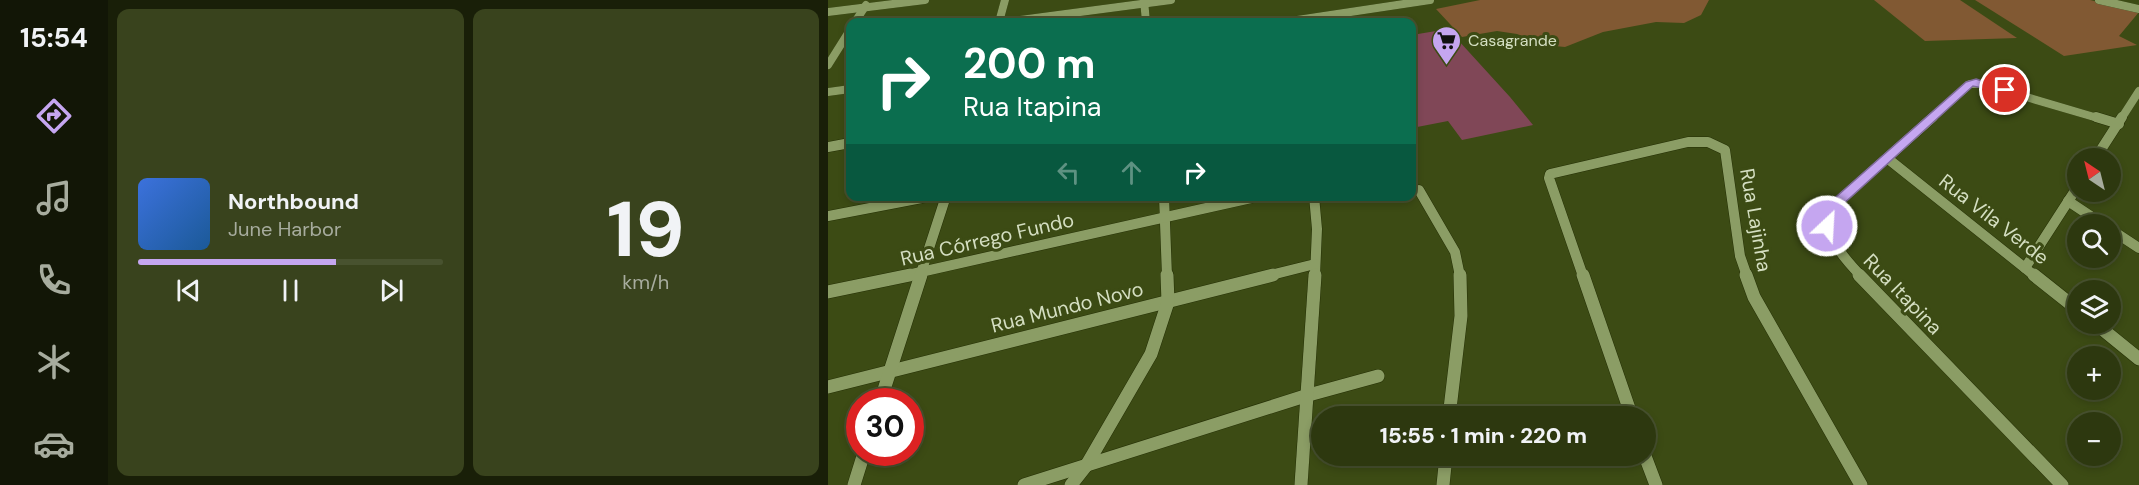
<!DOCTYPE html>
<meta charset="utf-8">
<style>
body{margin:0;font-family:"DM Sans",sans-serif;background:#39431d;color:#f1f3f6;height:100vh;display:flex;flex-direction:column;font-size:22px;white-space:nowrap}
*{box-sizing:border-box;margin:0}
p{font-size:20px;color:#a7ac9e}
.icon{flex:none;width:33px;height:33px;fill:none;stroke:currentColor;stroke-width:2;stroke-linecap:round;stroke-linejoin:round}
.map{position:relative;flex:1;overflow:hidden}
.side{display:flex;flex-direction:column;gap:9px;padding:9px;background:#191f08;width:720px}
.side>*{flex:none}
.hud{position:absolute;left:18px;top:18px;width:570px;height:183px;border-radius:12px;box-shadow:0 3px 9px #0003,0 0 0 2px #48522f;background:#0b6e4f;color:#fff;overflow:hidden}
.needle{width:39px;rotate:325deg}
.buttons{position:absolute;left:1239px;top:148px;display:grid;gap:12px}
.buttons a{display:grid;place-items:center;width:54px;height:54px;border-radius:50%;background:#2d380f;box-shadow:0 3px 9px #0003,0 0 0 2px #48522f;font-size:30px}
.speed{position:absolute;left:18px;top:388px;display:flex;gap:12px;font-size:30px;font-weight:700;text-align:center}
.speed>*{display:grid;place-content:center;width:78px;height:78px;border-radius:50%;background:#2d380f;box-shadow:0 3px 9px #0003,0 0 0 2px #48522f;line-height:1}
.speed .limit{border:9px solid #d22;background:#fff;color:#111}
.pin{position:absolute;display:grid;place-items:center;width:51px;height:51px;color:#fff;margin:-26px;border:3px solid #fff;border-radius:50%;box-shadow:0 2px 6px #0007}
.me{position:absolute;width:66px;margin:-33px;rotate:25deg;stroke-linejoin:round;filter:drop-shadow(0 0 4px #0008)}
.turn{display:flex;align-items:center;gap:21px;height:126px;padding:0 18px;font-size:27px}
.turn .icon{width:78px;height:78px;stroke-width:2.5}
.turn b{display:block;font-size:42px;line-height:51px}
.lanes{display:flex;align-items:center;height:57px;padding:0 18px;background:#0003;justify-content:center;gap:30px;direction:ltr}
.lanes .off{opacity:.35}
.side .widget{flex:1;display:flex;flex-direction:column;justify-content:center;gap:9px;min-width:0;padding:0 21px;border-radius:12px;background:#39431d}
.side .dial{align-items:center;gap:0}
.dial b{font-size:78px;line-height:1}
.song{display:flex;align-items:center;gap:18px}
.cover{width:72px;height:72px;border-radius:9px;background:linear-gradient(135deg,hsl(220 70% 55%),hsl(210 70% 35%))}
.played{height:6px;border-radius:3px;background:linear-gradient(90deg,#c5a6f0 65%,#48522f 65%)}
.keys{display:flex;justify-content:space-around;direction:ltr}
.side .tiles{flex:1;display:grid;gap:9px;grid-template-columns:repeat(2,1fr)}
.trip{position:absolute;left:483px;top:406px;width:345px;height:60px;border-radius:30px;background:#2d380f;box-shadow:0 3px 9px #0003,0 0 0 2px #48522f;font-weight:800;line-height:60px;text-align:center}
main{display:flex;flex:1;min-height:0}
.menu{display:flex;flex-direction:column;width:108px;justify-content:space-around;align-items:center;background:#121606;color:#a7ac9e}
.menu .icon{width:42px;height:42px}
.menu .selected{color:#c5a6f0}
.menu b{font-size:27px;color:#f1f3f6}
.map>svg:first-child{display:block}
.green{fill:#815933}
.building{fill:#804757}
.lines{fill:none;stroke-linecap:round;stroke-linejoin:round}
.minor-far2-casing{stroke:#253005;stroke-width:8}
.minor-far1-casing{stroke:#253005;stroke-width:11}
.minor-casing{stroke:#253005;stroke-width:14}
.minor-far2{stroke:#8b9d65;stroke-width:8}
.minor-far1{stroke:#8b9d65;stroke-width:10}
.minor{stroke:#8b9d65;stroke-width:13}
.route{fill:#c5a6f0;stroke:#806c9c;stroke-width:1.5}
.labels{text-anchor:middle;stroke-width:6;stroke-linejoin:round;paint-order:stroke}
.far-poi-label{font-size:16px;fill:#d4dec1;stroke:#3c4b14;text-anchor:start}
.street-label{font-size:20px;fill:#d4dec1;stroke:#3c4b14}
</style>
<main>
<nav class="menu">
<b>15:54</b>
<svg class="icon selected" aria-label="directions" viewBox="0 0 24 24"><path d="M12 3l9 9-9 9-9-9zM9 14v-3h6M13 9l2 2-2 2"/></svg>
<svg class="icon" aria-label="music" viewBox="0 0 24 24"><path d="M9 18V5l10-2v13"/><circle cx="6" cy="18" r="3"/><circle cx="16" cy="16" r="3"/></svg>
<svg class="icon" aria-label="phone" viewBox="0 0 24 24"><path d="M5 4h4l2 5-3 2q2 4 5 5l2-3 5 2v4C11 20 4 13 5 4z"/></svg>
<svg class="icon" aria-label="climate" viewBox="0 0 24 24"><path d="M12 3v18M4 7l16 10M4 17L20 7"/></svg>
<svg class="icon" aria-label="car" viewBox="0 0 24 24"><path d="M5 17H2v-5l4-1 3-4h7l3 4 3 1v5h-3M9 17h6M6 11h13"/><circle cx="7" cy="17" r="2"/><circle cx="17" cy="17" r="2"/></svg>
</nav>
<section class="side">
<div class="tiles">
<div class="widget">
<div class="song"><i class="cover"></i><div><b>Northbound</b><p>June Harbor</p></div></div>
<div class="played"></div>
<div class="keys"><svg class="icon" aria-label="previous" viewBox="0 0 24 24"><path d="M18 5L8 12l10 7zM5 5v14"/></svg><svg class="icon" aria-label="pause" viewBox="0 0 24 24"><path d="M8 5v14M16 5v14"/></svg><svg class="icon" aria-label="next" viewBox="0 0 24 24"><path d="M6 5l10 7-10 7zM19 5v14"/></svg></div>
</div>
<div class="widget dial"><b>19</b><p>km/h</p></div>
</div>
</section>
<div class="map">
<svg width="1311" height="485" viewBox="0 0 1311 485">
<rect width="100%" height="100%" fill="#3c4b14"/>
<g class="green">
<polygon points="652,0 881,0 873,15 856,23 828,22 775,32 737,47 717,45 689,34 669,31 634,37 608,9"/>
<polygon points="1046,0 1132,0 1189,38 1097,41"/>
<polygon points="1147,0 1262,0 1311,12 1291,36 1309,45 1236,56"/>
</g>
<polygon class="building" points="620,29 682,97 705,125 634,140 620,121 584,128 584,35"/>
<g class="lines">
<defs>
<g id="minor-far2">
<polyline points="316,0 318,22"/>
<polyline points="1271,0 1311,9"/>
<polyline points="0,12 97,0"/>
<polyline points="27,22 38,5"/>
<polyline points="171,22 177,0"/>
<polyline points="177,22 343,0"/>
<polyline points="456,22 602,0"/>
<polyline points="0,65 22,30"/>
<polyline points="0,92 22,89"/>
<polyline points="1103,119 1142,84 1154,84 1273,119"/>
<polyline points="1293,119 1311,91"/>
</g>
<g id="minor-far1">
<polyline points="1268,117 1291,124"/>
<polyline points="0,147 22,143"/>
<polyline points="1059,158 1207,276"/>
<polyline points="1267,159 1294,117"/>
<polyline points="591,190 627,252 632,276"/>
<polyline points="336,196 339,276"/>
<polyline points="486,196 489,229 487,276"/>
<polyline points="1240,201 1276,225"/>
<polyline points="0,216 104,196"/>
<polyline points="1282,229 1311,248"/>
<polyline points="1197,268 1250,186"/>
<polyline points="75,276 432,196"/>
<polyline points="92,276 118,196"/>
<polyline points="439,276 487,264"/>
<polyline points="755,276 721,178 722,174 860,142 880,142 897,150 912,256 919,276"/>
<path d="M1033 276C1013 255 995 236 1005 206L1105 117"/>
</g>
<g id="minor">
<polyline points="755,275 804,417"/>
<polyline points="918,275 926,297 1033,485"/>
<polyline points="1031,275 1234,485"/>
<polyline points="1206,275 1250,310"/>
<polyline points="0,292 82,275"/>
<polyline points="1268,324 1311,359"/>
<polyline points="0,387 445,275"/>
<polyline points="52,402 93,275"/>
<polyline points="621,417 633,316 632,275"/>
<polyline points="817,456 828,485"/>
<polyline points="26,485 36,453"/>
<polyline points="196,485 477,396 550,376"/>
<polyline points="243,485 258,466 323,354 340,302 339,275"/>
<polyline points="473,485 487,275"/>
<polyline points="615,485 618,456"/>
</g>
</defs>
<use href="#minor-far2" class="minor-far2-casing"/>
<use href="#minor-far1" class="minor-far1-casing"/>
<use href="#minor" class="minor-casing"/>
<use href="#minor-far2" class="minor-far2"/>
<use href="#minor-far1" class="minor-far1"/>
<use href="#minor" class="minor"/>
</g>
<polygon class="route" points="1148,79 1182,90 1177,93 1145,86 1011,208 1004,229 994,229 992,226 1000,204 1138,82"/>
<defs>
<symbol id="supermarket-pin" viewBox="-11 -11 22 30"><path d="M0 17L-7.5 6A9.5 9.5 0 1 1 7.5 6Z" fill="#c5a6f0" stroke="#3c4b14"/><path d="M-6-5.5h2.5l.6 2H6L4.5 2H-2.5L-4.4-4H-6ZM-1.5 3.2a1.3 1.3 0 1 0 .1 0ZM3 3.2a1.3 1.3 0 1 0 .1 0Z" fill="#111"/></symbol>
</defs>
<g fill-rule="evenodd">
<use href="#supermarket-pin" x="602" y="24" width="33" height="45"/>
</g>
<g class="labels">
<g class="far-poi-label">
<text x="640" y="46">Casagrande</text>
</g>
<g class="street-label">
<text transform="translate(1166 219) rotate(38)" y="7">Rua Vila Verde</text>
<text transform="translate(928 220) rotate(80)" y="7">Rua Lajinha</text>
<text transform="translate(159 239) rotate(-13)" y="7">Rua Córrego Fundo</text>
<text transform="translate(1075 294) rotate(46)" y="7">Rua Itapina</text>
<text transform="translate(239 307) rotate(-14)" y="7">Rua Mundo Novo</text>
</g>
</g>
</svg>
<div class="buttons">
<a><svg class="needle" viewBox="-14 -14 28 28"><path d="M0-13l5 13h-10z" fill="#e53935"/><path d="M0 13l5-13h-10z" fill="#a7ac9e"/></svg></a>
<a><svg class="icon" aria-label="search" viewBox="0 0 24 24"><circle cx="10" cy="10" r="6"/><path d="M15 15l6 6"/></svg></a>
<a><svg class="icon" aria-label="layers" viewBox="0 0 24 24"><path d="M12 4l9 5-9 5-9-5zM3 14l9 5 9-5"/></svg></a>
<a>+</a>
<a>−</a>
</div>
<div class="speed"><div class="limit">30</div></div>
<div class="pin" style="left:1177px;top:90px;background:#d93025"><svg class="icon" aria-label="arrive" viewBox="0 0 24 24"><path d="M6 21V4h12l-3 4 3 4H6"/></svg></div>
<svg class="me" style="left:999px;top:226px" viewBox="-20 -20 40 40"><circle r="17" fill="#c5a6f0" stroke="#fff" stroke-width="3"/><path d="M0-11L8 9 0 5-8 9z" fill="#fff"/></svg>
<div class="trip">15:55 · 1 min · 220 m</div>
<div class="hud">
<div class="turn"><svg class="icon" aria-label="right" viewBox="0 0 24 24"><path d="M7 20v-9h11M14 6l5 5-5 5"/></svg><div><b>200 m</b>Rua Itapina</div></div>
<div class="lanes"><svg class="icon off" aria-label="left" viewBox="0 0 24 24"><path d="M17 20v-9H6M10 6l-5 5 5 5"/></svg><svg class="icon off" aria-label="ahead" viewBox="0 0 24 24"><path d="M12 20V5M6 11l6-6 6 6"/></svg><svg class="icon" aria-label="right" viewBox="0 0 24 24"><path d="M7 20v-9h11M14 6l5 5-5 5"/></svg></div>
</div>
</div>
</main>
